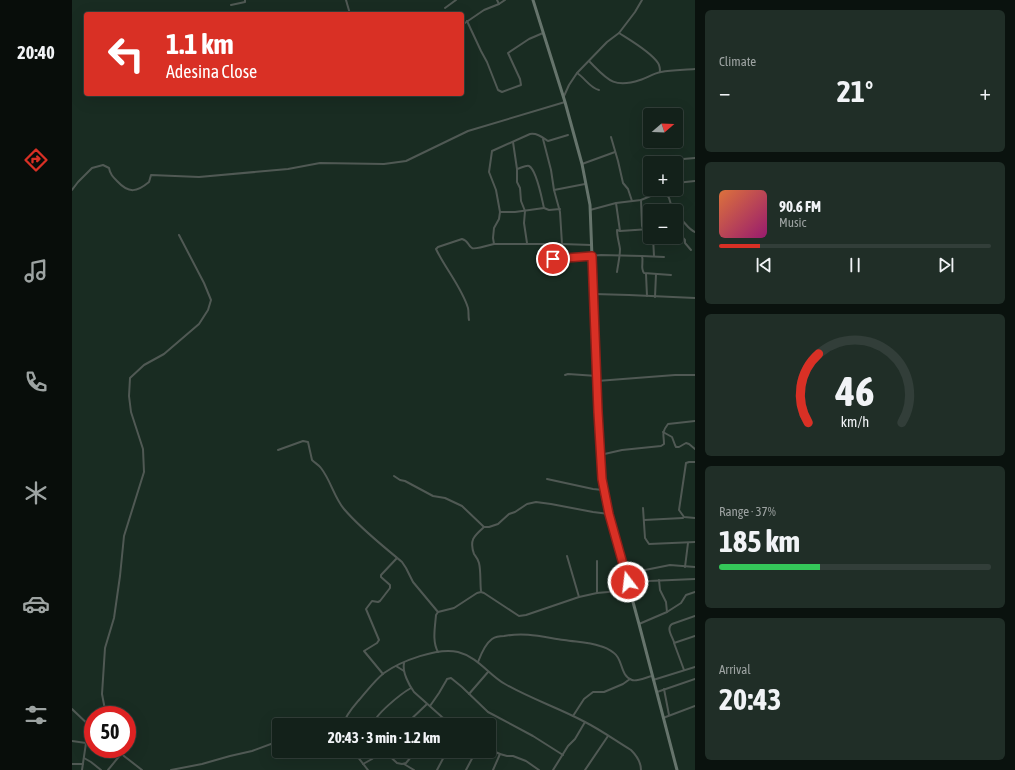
<!DOCTYPE html>
<meta charset="utf-8">
<style>
body{margin:0;font-family:"Asap Condensed",sans-serif;background:#202e27;color:#f1f3f6;height:100vh;display:flex;flex-direction:column;font-size:15px;white-space:nowrap}
*{box-sizing:border-box;margin:0}
p{font-size:13px;color:#9da3a2}
.icon{flex:none;width:22px;height:22px;fill:none;stroke:currentColor;stroke-width:2;stroke-linecap:round;stroke-linejoin:round}
.map{position:relative;flex:1;overflow:hidden}
.panel{display:flex;flex-direction:column;gap:10px;padding:10px;background:#0a120e;width:320px}
.panel>*{flex:none}
.guide{position:absolute;left:12px;top:12px;width:380px;height:84px;border-radius:4px;box-shadow:0 4px 16px #0002,0 0 0 1px #323e39;background:#d93025;color:#fff;overflow:hidden}
.needle{width:26px;rotate:71deg}
.fabs{position:absolute;left:571px;top:108px;display:grid;gap:8px}
.fabs a{display:grid;place-items:center;width:40px;height:40px;border-radius:4px;background:#13211a;box-shadow:0 4px 16px #0002,0 0 0 1px #323e39;font-size:20px}
.speed{position:absolute;left:12px;top:706px;display:flex;gap:8px;font-size:20px;font-weight:700;text-align:center}
.speed>*{display:grid;place-content:center;width:52px;height:52px;border-radius:50%;background:#13211a;box-shadow:0 4px 16px #0002,0 0 0 1px #323e39;line-height:1}
.speed .limit{border:6px solid #d22;background:#fff;color:#111}
.pin{position:absolute;display:grid;place-items:center;width:34px;height:34px;color:#fff;margin:-17px;border:2px solid #fff;border-radius:50%;box-shadow:0 1px 4px #0007}
.me{position:absolute;width:44px;margin:-22px;rotate:345deg;stroke-linejoin:round;filter:drop-shadow(0 0 3px #0008)}
.turn{display:flex;align-items:center;gap:14px;height:84px;padding:0 16px;font-size:18px}
.turn .icon{width:52px;height:52px;stroke-width:2.5}
.turn b{display:block;font-size:28px;line-height:34px}
.big{font-size:30px;font-weight:700;line-height:1.1}
.panel .tile{flex:1;display:flex;flex-direction:column;justify-content:center;gap:6px;min-width:0;padding:0 14px;border-radius:6px;background:#202e27}
.panel .dial{align-items:center;gap:0}
.dial svg{height:104px;overflow:visible;fill:none;stroke:#323e39;stroke-width:7;stroke-linecap:round;text-anchor:middle}
.dial text{fill:#f1f3f6;stroke:none}
.song{display:flex;align-items:center;gap:12px}
.cover{width:48px;height:48px;border-radius:6px;background:linear-gradient(135deg,hsl(20 70% 55%),hsl(320 70% 35%))}
.played{height:4px;border-radius:2px;background:linear-gradient(90deg,#d93025 15%,#323e39 15%)}
.keys{display:flex;justify-content:space-around;direction:ltr}
.heat{display:flex;justify-content:space-between;align-items:center;font-size:22px;direction:ltr}
.charge{height:6px;border-radius:3px;background:linear-gradient(90deg,#34c759 37%,#323e39 0)}
.trip{position:absolute;left:200px;top:718px;width:224px;height:40px;border-radius:4px;background:#13211a;box-shadow:0 4px 16px #0002,0 0 0 1px #323e39;font-weight:700;line-height:40px;text-align:center}
main{display:flex;flex:1;min-height:0}
.tab-bar{display:flex;flex-direction:column;width:72px;justify-content:space-around;align-items:center;background:#080d0a;color:#9da3a2}
.tab-bar .icon{width:28px;height:28px}
.tab-bar .current{color:#d93025}
.tab-bar b{font-size:18px;color:#f1f3f6}
.map>svg:first-child{display:block}
.lines{fill:none;stroke-linecap:round;stroke-linejoin:round}
.minor{stroke:#505954;stroke-width:2}
.secondary{stroke:#66746c;stroke-width:3}
.route-casing{stroke:#8d1f18;stroke-width:10}
.route{stroke:#d93025;stroke-width:7}
</style>
<main>
<nav class="tab-bar">
<b>20:40</b>
<svg class="icon current" aria-label="directions" viewBox="0 0 24 24"><path d="M12 3l9 9-9 9-9-9zM9 14v-3h6M13 9l2 2-2 2"/></svg>
<svg class="icon" aria-label="music" viewBox="0 0 24 24"><path d="M9 18V5l10-2v13"/><circle cx="6" cy="18" r="3"/><circle cx="16" cy="16" r="3"/></svg>
<svg class="icon" aria-label="phone" viewBox="0 0 24 24"><path d="M5 4h4l2 5-3 2q2 4 5 5l2-3 5 2v4C11 20 4 13 5 4z"/></svg>
<svg class="icon" aria-label="climate" viewBox="0 0 24 24"><path d="M12 3v18M4 7l16 10M4 17L20 7"/></svg>
<svg class="icon" aria-label="car" viewBox="0 0 24 24"><path d="M5 17H2v-5l4-1 3-4h7l3 4 3 1v5h-3M9 17h6M6 11h13"/><circle cx="7" cy="17" r="2"/><circle cx="17" cy="17" r="2"/></svg>
<svg class="icon" aria-label="filters" viewBox="0 0 24 24"><path d="M4 7h16M4 17h16"/><circle cx="9" cy="7" r="2"/><circle cx="15" cy="17" r="2"/></svg>
</nav>
<div class="map">
<svg width="623" height="770" viewBox="0 0 623 770">
<rect width="100%" height="100%" fill="#192c22"/>
<g class="lines">
<g class="minor">
<polyline points="274,0 278,14"/>
<polyline points="425,0 427,4"/>
<polyline points="159,5 173,2 173,0"/>
<polyline points="373,8 384,0"/>
<polyline points="395,21 409,51 415,62 426,90 430,92 449,85 448,79 436,53 457,39 471,33"/>
<polyline points="390,25 412,10 427,4 433,0"/>
<path d="M547 33C558 40 579 52 586 63 588 66 588 68 588 72"/>
<path d="M517 61C535 79 541 89 568 80 575 78 582 73 589 72 600 70 612 70 623 69"/>
<path d="M505 73C513 78 518 88 527 90"/>
<polyline points="492,96 497,85 505,73 535,42 547,33 563,12 570,0"/>
<polyline points="539,137 546,161 551,183 556,189 560,201"/>
<polyline points="471,139 479,170 482,190 488,212 490,244"/>
<polyline points="441,142 445,169 445,182 448,188 449,201 453,211 452,223 455,243"/>
<polyline points="510,164 543,152"/>
<path d="M445 169C449 168 454 165 457 166 465 170 470 200 472 208L477 210 488 209"/>
<polyline points="578,181 572,167 574,163 576,160 604,156 611,159 623,158"/>
<polyline points="604,183 623,181"/>
<polyline points="582,189 584,193"/>
<path d="M0 190 6 182 20 168 31 165 37 168C38 174 41 177 45 181 57 194 65 192 77 182L79 175 127 177 216 169 248 163 312 164 334 161 396 131 493 102"/>
<polyline points="482,190 513,184"/>
<polyline points="569,200 570,226 571,229 573,230"/>
<path d="M544 203 548 231 545 230C545 237 547 242 548 249 548 257 546 264 545 272"/>
<polyline points="518,210 544,203 569,200 588,192 592,193 595,195 597,198 601,211"/>
<polyline points="428,212 443,212 472,208"/>
<path d="M604 216C613 220 614 228 623 232"/>
<polyline points="604,230 613,240 613,243 619,250"/>
<polyline points="548,231 578,229"/>
<polyline points="581,237 582,256"/>
<path d="M422 244 421 238 422 228 427 219 428 212 424 190 417 172 420 151 458 134C465 133 470 137 476 141L496 135"/>
<path d="M570 256C572 262 568 268 572 273L599 275"/>
<polyline points="481,259 529,255 570,256 592,257"/>
<polyline points="574,274 575,296"/>
<polyline points="522,294 557,295 623,298"/>
<polyline points="583,297 584,274"/>
<path d="M397 320C396 316 397 312 396 308 390 288 373 268 364 249L366 247 390 239C397 241 395 245 400 248 402 250 418 245 422 244H490L519 245"/>
<polyline points="493,375 496,374 525,376"/>
<polyline points="525,381 603,375 623,375"/>
<polyline points="591,432 600,437 603,445 604,447 607,447 614,443 617,444 623,449"/>
<path d="M206 450 231 441 236 442 240 460C243 463 247 465 249 468 259 481 262 497 272 509 289 529 310 545 330 562L334 568 341 582 366 612"/>
<path d="M528 455 550 450 589 446 592 444C592 435 589 433 596 424L623 421"/>
<polyline points="623,462 617,462 614,463 607,510 612,517 623,518"/>
<polyline points="322,476 328,480 333,481 361,496 373,498 390,506 412,527 417,527 426,524 437,514 443,512 455,504 464,502 479,504 521,512 537,514"/>
<polyline points="475,479 521,489 531,490"/>
<polyline points="571,508 573,538 577,544 623,542"/>
<polyline points="572,520 611,518"/>
<polyline points="495,556 507,597"/>
<polyline points="525,561 525,593"/>
<polyline points="613,567 616,543"/>
<polyline points="553,574 598,565 623,567"/>
<polyline points="587,580 588,590 594,602 595,612"/>
<polyline points="577,581 623,579"/>
<path d="M409 591C408 583 409 571 407 563 406 559 404 557 402 554 397 540 402 536 412 527"/>
<polyline points="567,624 595,612 609,603 614,595 623,592"/>
<path d="M602 642C600 636 594 628 600 624L623 616"/>
<path d="M366 652C360 641 363 628 364 615L366 612 382 608 405 593 409 592 412 593 447 616 454 615 507 597 525 593 558 590"/>
<path d="M406 662C409 654 413 644 420 639 423 637 428 636 432 636 454 632 471 637 492 640 504 642 517 642 528 646 533 647 538 650 542 653 551 659 548 676 560 680 564 682 575 677 580 676"/>
<path d="M332 663C330 672 337 685 342 692L370 717 381 725"/>
<polyline points="324,666 332,671"/>
<polyline points="612,670 602,643 623,636"/>
<polyline points="311,674 292,651 305,643 307,640 294,609 300,601 306,602 308,601 318,588 318,585 309,577 309,575 325,558"/>
<polyline points="581,680 623,667"/>
<polyline points="592,689 597,715"/>
<polyline points="585,692 623,679"/>
<polyline points="397,694 416,672"/>
<polyline points="358,706 367,693 374,681 375,679 379,678 390,687 416,712 461,736 491,755"/>
<polyline points="0,709 21,729"/>
<polyline points="34,715 30,694 33,648 42,618 48,576 52,536 72,472 71,449 59,412 57,396 58,378 72,365 92,354 127,324 136,310 139,300 132,283 107,235"/>
<polyline points="501,716 512,699 521,692 532,692 551,684 558,679"/>
<polyline points="591,718 623,706"/>
<path d="M271 725C273 716 281 707 287 700 295 691 303 680 312 673 329 661 366 647 386 652 406 657 417 675 433 684 459 699 487 708 513 722 529 730 544 741 559 750 565 756 569 762 569 770"/>
<path d="M301 725C302 715 330 693 339 688"/>
<polyline points="333,725 355,704"/>
<polyline points="366,725 372,718"/>
<polyline points="0,741 14,743 10,770"/>
<polyline points="14,743 21,744"/>
<polyline points="43,749 70,770"/>
<polyline points="417,749 428,754 435,756 441,756 454,761 467,770"/>
<polyline points="234,751 237,755 243,751"/>
<polyline points="281,751 296,770"/>
<polyline points="312,751 325,763 330,764 334,763 344,751"/>
<polyline points="12,758 19,762 29,770"/>
<polyline points="0,764 11,764"/>
<polyline points="291,764 300,759 308,751"/>
<polyline points="332,764 342,770"/>
<polyline points="36,770 49,754"/>
<polyline points="99,770 130,764 158,756 180,751 207,741"/>
<polyline points="365,770 375,751"/>
<polyline points="394,770 404,751"/>
<polyline points="421,770 428,754"/>
<polyline points="481,770 496,746 503,739 513,722"/>
<polyline points="513,770 536,736"/>
</g>
<polyline class="secondary" points="461,0 493,102 510,164 518,205 526,412 528,455 531,487 537,514 567,624 605,770"/>
</g>
<g class="lines">
<defs>
<polyline id="route" points="481,259 520,256 526,412 530,479 537,514 556,582"/>
</defs>
<use href="#route" class="route-casing"/>
<use href="#route" class="route"/>
</g>
</svg>
<div class="fabs">
<a><svg class="needle" viewBox="-14 -14 28 28"><path d="M0-13l5 13h-10z" fill="#e53935"/><path d="M0 13l5-13h-10z" fill="#9da3a2"/></svg></a>
<a>+</a>
<a>−</a>
</div>
<div class="speed"><div class="limit">50</div></div>
<div class="pin" style="left:481px;top:259px;background:#d93025"><svg class="icon" aria-label="arrive" viewBox="0 0 24 24"><path d="M6 21V4h12l-3 4 3 4H6"/></svg></div>
<svg class="me" style="left:556px;top:582px" viewBox="-20 -20 40 40"><circle r="17" fill="#d93025" stroke="#fff" stroke-width="3"/><path d="M0-11L8 9 0 5-8 9z" fill="#fff"/></svg>
<div class="trip">20:43 · 3 min · 1.2 km</div>
<div class="guide">
<div class="turn"><svg class="icon" aria-label="left" viewBox="0 0 24 24"><path d="M17 20v-9H6M10 6l-5 5 5 5"/></svg><div><b>1.1 km</b>Adesina Close</div></div>
</div>
</div>
<section class="panel">
<div class="tile"><p>Climate</p>
<div class="heat"><a>−</a><b class="big">21°</b><a>+</a></div>
</div>
<div class="tile">
<div class="song"><i class="cover"></i><div><b>90.6 FM</b><p>Music</p></div></div>
<div class="played"></div>
<div class="keys"><svg class="icon" aria-label="previous" viewBox="0 0 24 24"><path d="M18 5L8 12l10 7zM5 5v14"/></svg><svg class="icon" aria-label="pause" viewBox="0 0 24 24"><path d="M8 5v14M16 5v14"/></svg><svg class="icon" aria-label="next" viewBox="0 0 24 24"><path d="M6 5l10 7-10 7zM19 5v14"/></svg></div>
</div>
<div class="tile dial"><svg viewBox="0 0 100 80">
<path d="M14 69A42 42 0 1 1 86 69"/>
<path d="M14 69A42 42 0 0 1 22 16" stroke="#d93025"/>
<text x="50" y="56" font-size="32" font-weight="700">46</text>
<text x="50" y="72" font-size="11">km/h</text>
</svg></div>
<div class="tile"><p>Range · 37%</p><b class="big">185 km</b><div class="charge"></div></div>
<div class="tile"><p>Arrival</p><b class="big">20:43</b></div>
</section>
</main>
